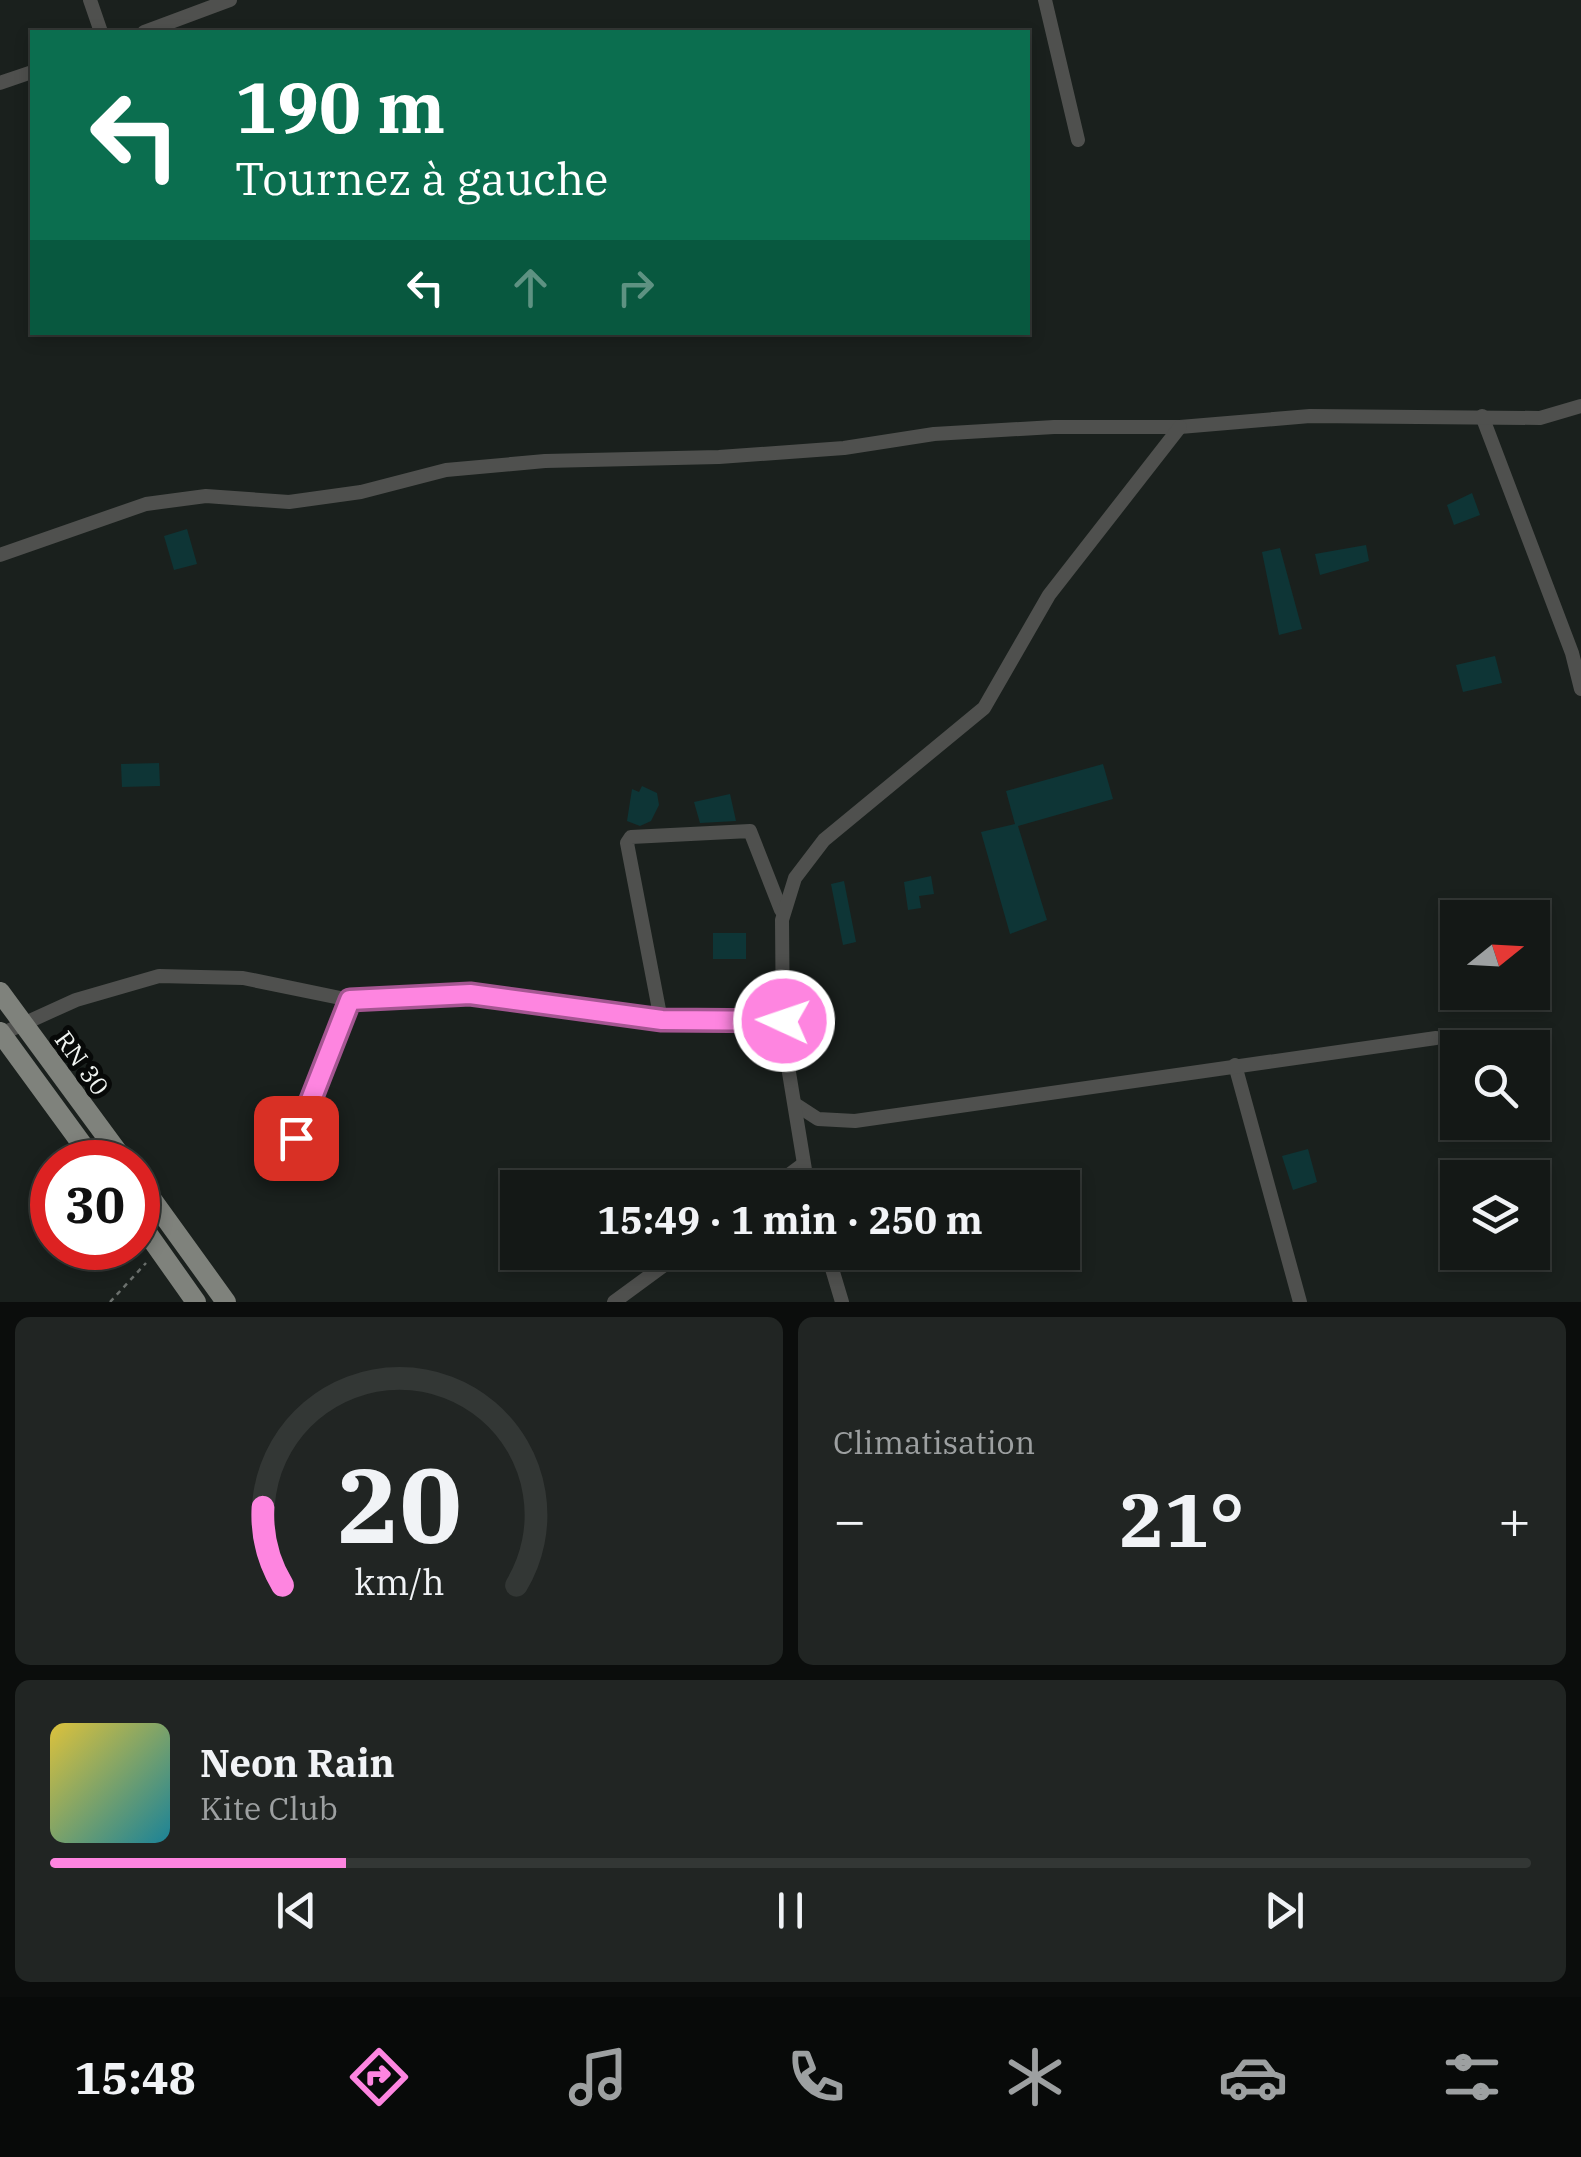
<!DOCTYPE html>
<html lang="fr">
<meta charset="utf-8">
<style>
body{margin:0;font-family:"IBM Plex Serif",serif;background:#212523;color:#f1f3f6;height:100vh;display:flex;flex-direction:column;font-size:38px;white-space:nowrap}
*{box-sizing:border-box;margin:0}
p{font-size:32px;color:#9da0a1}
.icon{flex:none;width:55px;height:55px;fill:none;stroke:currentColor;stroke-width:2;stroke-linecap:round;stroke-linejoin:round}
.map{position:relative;height:1302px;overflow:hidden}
.panel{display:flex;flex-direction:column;gap:15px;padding:15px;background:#0b0d0c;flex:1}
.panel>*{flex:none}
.top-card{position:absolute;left:30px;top:30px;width:1000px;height:305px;border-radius:0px;box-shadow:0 5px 15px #0003,0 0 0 2px #333735;background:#0b6e4f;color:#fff;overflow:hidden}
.needle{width:65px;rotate:72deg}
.tools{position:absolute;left:1440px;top:900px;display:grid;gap:20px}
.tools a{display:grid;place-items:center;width:110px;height:110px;border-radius:0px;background:#141816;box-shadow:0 5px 15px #0003,0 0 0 2px #333735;font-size:50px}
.speed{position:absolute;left:30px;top:1140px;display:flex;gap:20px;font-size:50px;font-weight:700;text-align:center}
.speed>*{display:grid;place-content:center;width:130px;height:130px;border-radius:50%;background:#141816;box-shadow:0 5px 15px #0003,0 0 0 2px #333735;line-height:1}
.speed .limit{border:15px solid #d22;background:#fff;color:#111}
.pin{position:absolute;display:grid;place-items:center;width:85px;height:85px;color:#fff;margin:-42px;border-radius:20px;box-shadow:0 5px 15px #0006}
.me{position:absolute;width:110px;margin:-55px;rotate:273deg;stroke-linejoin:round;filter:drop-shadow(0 0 8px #0008)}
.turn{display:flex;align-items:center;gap:35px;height:210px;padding:0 40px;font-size:45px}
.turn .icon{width:130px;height:130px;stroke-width:2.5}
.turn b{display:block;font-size:70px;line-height:85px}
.lanes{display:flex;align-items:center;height:95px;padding:0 40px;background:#0003;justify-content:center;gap:50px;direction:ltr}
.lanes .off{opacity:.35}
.big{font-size:75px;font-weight:800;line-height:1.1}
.panel .tile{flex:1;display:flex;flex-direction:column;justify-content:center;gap:15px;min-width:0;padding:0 35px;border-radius:15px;background:#212523}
.panel .dial{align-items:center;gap:0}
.dial svg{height:260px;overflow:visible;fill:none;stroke:#333735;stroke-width:7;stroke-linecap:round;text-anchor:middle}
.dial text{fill:#f1f3f6;stroke:none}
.song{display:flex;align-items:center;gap:30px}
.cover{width:120px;height:120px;border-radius:15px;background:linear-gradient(135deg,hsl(50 70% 55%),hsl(190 70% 35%))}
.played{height:10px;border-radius:5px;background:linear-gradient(90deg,#fe85e0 20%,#333735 20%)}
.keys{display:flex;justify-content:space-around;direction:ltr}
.heat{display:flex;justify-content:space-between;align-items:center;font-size:55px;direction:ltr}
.panel .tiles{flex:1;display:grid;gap:15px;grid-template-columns:1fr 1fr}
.tile:last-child{grid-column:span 2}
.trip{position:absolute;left:500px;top:1170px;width:580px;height:100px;border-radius:0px;background:#141816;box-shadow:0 5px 15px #0003,0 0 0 2px #333735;font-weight:800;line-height:100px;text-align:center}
.dock{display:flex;height:160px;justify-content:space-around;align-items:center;background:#080a09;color:#9da0a1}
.dock .icon{width:70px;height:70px}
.dock .on{color:#fe85e0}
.dock b{font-size:45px;color:#f1f3f6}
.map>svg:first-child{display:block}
.building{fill:#0e3536}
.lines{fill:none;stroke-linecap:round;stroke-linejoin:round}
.path{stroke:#6b706d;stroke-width:2.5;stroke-dasharray:5 5;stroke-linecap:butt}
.minor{stroke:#4f504e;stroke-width:14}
.primary{stroke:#7f827c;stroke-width:20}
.route-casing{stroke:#a55692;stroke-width:25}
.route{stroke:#fe85e0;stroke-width:18}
.labels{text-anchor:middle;stroke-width:10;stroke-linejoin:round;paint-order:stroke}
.street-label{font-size:25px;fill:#f0f4f1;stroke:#070908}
</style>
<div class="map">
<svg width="1581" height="1302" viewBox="0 0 1581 1302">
<rect width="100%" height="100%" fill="#1a201d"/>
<g class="building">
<polygon points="1472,493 1480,515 1454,525 1447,505"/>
<polygon points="187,529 197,564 174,570 164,536"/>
<polygon points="1366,545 1369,561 1320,575 1315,554"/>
<polygon points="1280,548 1302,629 1279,635 1262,552"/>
<polygon points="1495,656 1502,683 1463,692 1456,665"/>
<polygon points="159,763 160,786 122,787 121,764"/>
<polygon points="1103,764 1113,799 1018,826 1047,920 1010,934 981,832 1015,824 1006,791"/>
<polygon points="642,786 657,793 659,805 651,821 640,826 627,821 632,789 639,792"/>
<polygon points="730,794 736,821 700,823 694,802"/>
<polygon points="931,876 934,894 919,896 921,908 908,910 904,882"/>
<polygon points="844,881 856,942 843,945 831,884"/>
<rect x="713" y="933" width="33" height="26"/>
<polygon points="1308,1149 1317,1182 1293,1190 1282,1156"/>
</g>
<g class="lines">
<polyline class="path" points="110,1302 146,1263"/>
<g class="minor">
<polyline points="90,0 101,32"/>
<polyline points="1045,0 1078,140"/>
<polyline points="144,32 230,0"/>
<polyline points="0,83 32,72"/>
<polyline points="1482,416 1572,653 1581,689"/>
<polyline points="0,555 146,504 206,496 289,502 361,492 446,470 545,461 719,457 844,448 934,434 1054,427 1180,427 1310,416 1540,418 1581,406"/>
<polyline points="661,1020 627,843 631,837 750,831 781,910"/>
<polyline points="1,1034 76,1000 159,976 243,978 350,1000 470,994 661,1020 784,1021"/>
<polyline points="1235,1065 1300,1302"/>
<polyline points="798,1106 818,1119 855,1121 1436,1038"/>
<polyline points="283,1172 350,1000"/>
<polyline points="771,1188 802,1165"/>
<polyline points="808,1188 783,1036 782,920 795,878 824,840 984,708 1049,595 1180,427"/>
<polyline points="827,1252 842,1302"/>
<polyline points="614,1302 682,1252"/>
</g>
<g class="primary">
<polyline points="0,992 125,1162"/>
<polyline points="0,1032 95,1162"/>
<polyline points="138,1180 226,1302"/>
<polyline points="138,1220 196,1302"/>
</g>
</g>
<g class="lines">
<defs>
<polyline id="route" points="296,1138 350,1000 470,994 662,1020 784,1021"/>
</defs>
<use href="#route" class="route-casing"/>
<use href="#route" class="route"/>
</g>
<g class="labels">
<g class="street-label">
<text transform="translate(82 1063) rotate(54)" y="9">RN 30</text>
</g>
</g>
</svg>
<div class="tools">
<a><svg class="needle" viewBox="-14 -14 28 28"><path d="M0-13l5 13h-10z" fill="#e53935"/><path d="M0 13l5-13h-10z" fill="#9da0a1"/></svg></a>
<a><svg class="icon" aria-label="search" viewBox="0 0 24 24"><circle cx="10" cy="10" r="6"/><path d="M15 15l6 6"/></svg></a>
<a><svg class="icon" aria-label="layers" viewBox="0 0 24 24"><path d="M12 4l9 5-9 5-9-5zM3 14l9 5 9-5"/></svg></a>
</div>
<div class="speed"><div class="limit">30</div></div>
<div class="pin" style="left:296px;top:1138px;background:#d93025"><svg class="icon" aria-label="arrive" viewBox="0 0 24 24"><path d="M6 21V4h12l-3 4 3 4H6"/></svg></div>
<svg class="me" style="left:784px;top:1021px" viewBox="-20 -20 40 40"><circle r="17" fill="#fe85e0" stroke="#fff" stroke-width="3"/><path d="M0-11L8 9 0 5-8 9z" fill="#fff"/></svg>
<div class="trip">15:49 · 1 min · 250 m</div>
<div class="top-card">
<div class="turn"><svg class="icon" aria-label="left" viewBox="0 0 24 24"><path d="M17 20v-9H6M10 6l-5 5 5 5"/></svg><div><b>190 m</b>Tournez à gauche</div></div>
<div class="lanes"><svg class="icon" aria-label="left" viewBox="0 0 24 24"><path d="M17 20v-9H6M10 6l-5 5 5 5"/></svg><svg class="icon off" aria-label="ahead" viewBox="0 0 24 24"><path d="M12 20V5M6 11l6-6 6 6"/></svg><svg class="icon off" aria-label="right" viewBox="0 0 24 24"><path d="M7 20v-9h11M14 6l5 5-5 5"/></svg></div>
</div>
</div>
<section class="panel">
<div class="tiles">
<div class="tile dial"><svg viewBox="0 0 100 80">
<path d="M14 69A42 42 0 1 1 86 69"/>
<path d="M14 69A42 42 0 0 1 8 45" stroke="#fe85e0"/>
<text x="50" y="56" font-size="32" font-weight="700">20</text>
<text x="50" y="72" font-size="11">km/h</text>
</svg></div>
<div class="tile"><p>Climatisation</p>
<div class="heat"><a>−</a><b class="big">21°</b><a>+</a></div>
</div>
<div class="tile">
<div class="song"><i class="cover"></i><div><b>Neon Rain</b><p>Kite Club</p></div></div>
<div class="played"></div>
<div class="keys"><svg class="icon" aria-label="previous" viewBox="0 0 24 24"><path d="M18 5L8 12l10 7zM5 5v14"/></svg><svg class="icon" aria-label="pause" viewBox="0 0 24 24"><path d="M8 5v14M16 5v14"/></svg><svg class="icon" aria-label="next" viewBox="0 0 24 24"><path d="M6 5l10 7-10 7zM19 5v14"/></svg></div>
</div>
</div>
</section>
<nav class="dock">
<b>15:48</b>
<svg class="icon on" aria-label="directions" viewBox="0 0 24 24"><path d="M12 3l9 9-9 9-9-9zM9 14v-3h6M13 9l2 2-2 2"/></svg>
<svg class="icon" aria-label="music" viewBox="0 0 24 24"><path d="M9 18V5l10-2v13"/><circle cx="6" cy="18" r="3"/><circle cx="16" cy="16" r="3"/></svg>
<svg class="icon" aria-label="phone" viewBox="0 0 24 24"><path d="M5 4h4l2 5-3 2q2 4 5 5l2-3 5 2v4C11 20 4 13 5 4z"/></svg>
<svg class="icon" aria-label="climate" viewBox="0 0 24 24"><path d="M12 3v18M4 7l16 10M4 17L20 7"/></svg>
<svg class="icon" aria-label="car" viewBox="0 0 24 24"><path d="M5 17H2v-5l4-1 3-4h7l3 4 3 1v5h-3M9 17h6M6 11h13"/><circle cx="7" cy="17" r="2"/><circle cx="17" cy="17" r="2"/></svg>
<svg class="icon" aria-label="filters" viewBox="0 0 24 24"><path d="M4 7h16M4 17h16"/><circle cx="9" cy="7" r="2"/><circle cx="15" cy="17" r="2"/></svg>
</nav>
